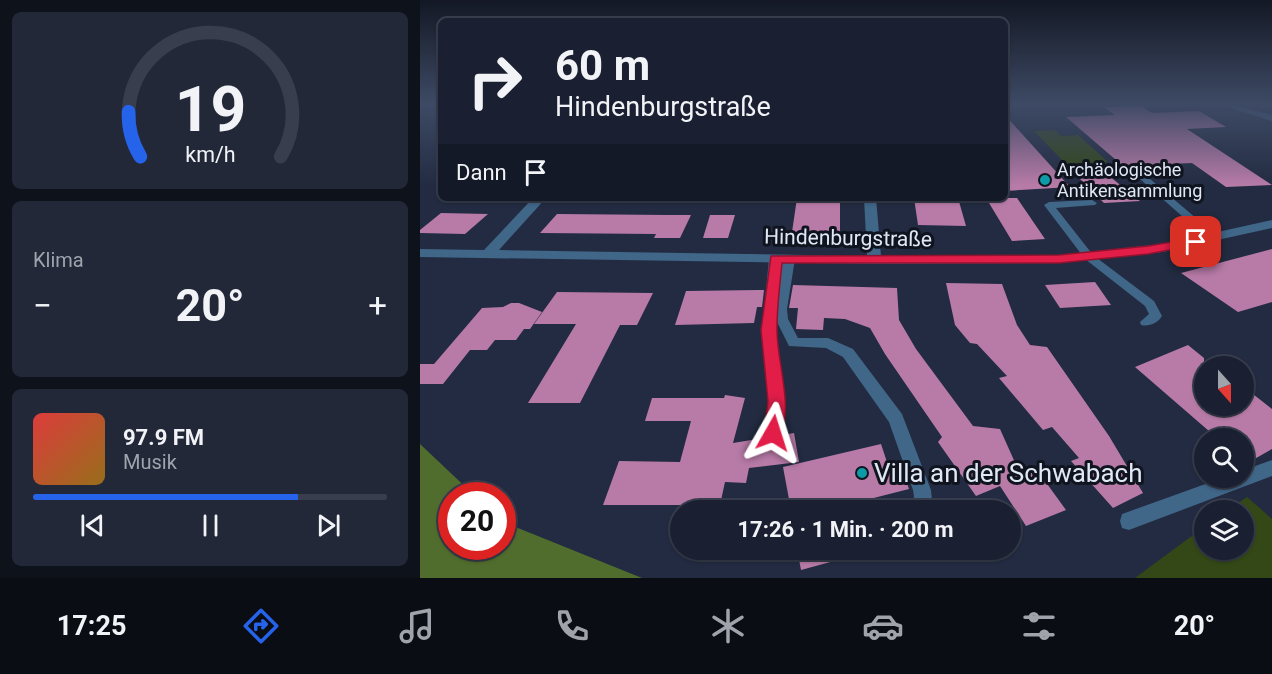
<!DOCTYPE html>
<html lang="de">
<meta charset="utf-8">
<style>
body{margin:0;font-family:Roboto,sans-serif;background:#232839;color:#f1f3f6;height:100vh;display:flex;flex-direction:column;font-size:22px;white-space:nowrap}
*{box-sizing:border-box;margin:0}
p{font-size:20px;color:#9fa3ab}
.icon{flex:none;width:33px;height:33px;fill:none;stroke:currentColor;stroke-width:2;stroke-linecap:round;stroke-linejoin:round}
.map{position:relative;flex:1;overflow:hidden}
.drawer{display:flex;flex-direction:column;gap:12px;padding:12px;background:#0e121b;width:420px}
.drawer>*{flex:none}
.guide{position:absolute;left:18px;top:18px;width:570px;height:183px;border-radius:9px;box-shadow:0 2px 4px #0004,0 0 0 2px #383e4d;background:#1a2031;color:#f1f3f6;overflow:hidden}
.needle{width:39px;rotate:159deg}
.controls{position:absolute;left:774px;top:356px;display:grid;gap:12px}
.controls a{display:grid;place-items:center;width:60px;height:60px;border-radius:50%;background:#1a2031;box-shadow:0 2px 4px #0004,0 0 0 2px #383e4d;font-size:30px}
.speed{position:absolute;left:18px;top:482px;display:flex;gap:12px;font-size:30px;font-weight:700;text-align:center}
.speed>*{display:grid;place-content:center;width:78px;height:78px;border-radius:50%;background:#1a2031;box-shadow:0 2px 4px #0004,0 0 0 2px #383e4d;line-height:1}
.speed .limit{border:9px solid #d22;background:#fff;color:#111}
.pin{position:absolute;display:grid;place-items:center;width:51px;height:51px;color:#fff;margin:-26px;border-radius:12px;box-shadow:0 3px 9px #0006}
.me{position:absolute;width:66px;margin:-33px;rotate:6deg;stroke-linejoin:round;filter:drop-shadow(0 0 4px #0008)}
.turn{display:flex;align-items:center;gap:21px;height:126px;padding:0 18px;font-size:27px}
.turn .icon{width:78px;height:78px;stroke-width:2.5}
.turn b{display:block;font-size:42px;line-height:51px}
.then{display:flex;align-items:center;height:57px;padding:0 18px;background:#0003;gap:12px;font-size:22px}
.big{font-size:45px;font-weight:700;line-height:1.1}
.drawer .tile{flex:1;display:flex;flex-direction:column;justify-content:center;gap:9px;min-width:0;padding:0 21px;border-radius:9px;background:#232839}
.drawer .dial{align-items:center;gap:0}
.dial svg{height:156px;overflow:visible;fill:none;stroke:#383e4d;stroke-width:7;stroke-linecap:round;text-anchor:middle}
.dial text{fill:#f1f3f6;stroke:none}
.song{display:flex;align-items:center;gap:18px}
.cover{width:72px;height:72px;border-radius:9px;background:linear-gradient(135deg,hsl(0 70% 55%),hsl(40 70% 35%))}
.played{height:6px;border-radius:3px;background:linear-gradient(90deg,#2563eb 75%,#383e4d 75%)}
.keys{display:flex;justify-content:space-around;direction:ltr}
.heat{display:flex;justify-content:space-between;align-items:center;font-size:33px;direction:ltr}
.trip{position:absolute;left:250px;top:500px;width:351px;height:60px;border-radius:30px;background:#1a2031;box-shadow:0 2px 4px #0004,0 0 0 2px #383e4d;font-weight:700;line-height:60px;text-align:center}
.dock{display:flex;height:96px;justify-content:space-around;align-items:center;background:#0a0d14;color:#9fa3ab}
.dock .icon{width:42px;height:42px}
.dock .active{color:#2563eb}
.dock b{font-size:27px;color:#f1f3f6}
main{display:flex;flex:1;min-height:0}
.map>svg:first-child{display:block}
.green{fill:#334816}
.forest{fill:#516d2d}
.building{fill:#b87ba8}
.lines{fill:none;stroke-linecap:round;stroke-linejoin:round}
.service{fill:#406688;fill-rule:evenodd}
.minor{fill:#406688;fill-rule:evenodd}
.tertiary{fill:#406688;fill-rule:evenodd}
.route{fill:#e11d48;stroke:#92132f;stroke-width:1.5}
.culture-dot{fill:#0f9aa8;stroke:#10141e;stroke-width:2}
.labels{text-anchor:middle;stroke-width:6;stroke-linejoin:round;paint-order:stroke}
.far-poi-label{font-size:18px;fill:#e0e7f5;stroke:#10141e;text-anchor:start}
.street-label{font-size:21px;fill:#e0e7f5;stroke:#10141e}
.near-poi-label{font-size:26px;fill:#e0e7f5;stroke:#10141e;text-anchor:start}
</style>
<main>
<section class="drawer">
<div class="tile dial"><svg viewBox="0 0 100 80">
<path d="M14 69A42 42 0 1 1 86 69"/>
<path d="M14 69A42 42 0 0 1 8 46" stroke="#2563eb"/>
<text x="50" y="56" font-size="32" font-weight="700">19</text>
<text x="50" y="72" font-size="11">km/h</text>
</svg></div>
<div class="tile"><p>Klima</p>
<div class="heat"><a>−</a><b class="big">20°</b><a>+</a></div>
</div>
<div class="tile">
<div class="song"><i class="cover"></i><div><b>97.9 FM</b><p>Musik</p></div></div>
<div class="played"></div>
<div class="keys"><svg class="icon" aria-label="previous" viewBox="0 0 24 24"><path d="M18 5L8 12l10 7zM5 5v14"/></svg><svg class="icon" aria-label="pause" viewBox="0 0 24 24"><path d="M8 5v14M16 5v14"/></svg><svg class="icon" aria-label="next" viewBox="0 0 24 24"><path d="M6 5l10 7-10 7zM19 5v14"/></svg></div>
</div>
</section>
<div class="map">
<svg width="852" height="578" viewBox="0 0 852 578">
<rect width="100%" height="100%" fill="#222b41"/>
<g class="green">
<polygon points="635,130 641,136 658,135 688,162 646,164 614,131"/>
<polygon points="827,497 852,519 852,578 715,578 784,527 784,549 824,549 824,510 808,510"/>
</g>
<polygon class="forest" points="0,444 54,495 32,495 32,546 82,546 83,522 222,578 0,578"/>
<g class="building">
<polygon points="721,106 732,113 779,111 806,127 767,129 852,185 806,187 772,163 703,166 646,117 695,115 684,107"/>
<polygon points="585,115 650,187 585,191"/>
<polygon points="683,171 720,201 684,203 654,173"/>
<polygon points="377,198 420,198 420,239 371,239"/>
<polygon points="494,198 538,198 546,226 498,225"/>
<polygon points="566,198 597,198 625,239 592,241"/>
<polygon points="21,213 68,214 45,234 0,233 0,230"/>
<polygon points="137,214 249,215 271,215 260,238 234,238 236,234 120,233"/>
<polygon points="290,215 315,215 308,238 283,238"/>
<polygon points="852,249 852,302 818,312 761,273"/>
<polygon points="675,282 691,305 640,308 625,285"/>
<polygon points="526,283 582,284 597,325 610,345 627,347 689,436 723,493 693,508 651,461 659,458 632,427 623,430 579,378 587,376 557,344 550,343 535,325"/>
<polygon points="373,285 477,288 479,320 496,349 553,426 580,429 601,476 617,470 646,510 606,526 580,486 556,496 518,442 522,437 465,354 450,328 425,319 404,318 403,330 376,329 378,308 369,308"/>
<polygon points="339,290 344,290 342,307 337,307 334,323 255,325 266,291"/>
<polygon points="137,292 233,293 217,325 200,325 160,403 108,403 156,324 114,324"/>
<polygon points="91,303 99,303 122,312 110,329 104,329 96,340 75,340 67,350 50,350 23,384 0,384 0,364 14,364 62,308 83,307"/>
<polygon points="768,345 784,358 784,405 824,405 824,387 852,409 852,449 824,465 824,438 797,438 715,367"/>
<polygon points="305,395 325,398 313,443 344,438 354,442 360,440 362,435 374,433 379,462 329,468 326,483 305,482 300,505 183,505 199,461 260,462 271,421 225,421 232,398 304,398"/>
<polygon points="461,444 468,465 480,463 489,489 434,503 436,510 371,510 363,467"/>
<polygon points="377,549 435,549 436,555 381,570"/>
</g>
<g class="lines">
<g class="service">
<polygon points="754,166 758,169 757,171 723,173 797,236 798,238 797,240 789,240 711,171 715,168"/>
<path d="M672 200 677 203 675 205 636 208 673 255 734 301 742 316C738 323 729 327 721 325L720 322 729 314 725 306 665 259 624 205 629 202Z"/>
<path d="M355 256 361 259 359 286 363 259 369 256 375 259 367 309 368 319 378 338H408L433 349 482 414 511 490 512 500 506 510H486L494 497 493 490 469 422 423 357 406 348 369 346 356 320V330C359 357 370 414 359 438L353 440 347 438 345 433 348 401 342 330 349 259Z"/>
<polygon points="852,460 852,476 709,530 702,528 700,521 702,514 805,477 824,477 824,470"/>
</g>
<polygon class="minor" points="113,198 126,198 79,250 447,256 444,198 456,198 461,256 639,255 743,244 852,220 852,228 743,252 639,263 454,264 0,257 0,249 64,250"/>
<polygon class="tertiary" points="801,105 813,105 852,115 852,121"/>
</g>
<linearGradient id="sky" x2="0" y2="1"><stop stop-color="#131824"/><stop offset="0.56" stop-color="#3e4a65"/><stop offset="1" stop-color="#3e4a65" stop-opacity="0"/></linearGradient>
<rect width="852" height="186" fill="url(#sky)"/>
<path class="route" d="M776 238 782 242 781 244 728 254 639 263H362C360 284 357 306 357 328 356 361 375 407 359 439L353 441 346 439 344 433 348 401 341 330 351 256 639 255 728 246Z"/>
<g class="culture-dot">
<circle cx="625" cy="180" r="6"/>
<circle cx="442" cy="473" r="6"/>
</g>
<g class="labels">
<g class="far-poi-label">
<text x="637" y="176">Archäologische<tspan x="637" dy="21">Antikensammlung</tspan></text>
</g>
<g class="street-label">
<text transform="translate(428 238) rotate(1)" y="7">Hindenburgstraße</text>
</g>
<g class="near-poi-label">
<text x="454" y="482">Villa an der Schwabach</text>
</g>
</g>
</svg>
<div class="controls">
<a><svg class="needle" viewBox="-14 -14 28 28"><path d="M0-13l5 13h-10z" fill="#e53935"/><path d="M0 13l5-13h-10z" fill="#9fa3ab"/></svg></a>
<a><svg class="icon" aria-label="search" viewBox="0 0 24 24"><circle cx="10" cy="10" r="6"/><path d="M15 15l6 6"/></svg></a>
<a><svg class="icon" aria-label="layers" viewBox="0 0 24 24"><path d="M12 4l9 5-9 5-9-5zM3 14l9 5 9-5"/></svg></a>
</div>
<div class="speed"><div class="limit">20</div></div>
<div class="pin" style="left:776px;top:242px;background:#d93025"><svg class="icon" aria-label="arrive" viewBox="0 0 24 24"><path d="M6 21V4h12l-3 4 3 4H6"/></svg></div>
<svg class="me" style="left:353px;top:433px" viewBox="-20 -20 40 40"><path d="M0-17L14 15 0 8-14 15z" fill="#e11d48" stroke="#fff" stroke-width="4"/></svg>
<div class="trip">17:26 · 1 Min. · 200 m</div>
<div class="guide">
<div class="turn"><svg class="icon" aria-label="right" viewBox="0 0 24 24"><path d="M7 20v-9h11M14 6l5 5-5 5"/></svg><div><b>60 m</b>Hindenburgstraße</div></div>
<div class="then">Dann<svg class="icon" aria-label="arrive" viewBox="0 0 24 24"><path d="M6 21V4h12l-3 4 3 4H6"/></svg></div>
</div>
</div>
</main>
<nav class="dock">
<b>17:25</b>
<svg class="icon active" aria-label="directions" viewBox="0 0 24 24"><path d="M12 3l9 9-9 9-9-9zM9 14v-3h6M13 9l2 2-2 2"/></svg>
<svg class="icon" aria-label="music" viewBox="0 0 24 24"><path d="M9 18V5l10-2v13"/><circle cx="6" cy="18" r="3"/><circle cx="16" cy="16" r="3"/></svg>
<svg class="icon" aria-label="phone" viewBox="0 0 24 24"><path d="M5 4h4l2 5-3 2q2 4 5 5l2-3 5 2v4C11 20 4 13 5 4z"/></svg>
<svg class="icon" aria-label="climate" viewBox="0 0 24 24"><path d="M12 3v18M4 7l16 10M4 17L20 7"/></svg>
<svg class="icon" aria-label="car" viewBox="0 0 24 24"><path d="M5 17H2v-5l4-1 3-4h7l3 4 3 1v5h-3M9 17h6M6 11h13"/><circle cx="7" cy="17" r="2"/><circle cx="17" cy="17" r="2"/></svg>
<svg class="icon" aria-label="filters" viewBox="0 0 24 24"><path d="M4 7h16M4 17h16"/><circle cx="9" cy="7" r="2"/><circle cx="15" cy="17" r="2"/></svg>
<b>20°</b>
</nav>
